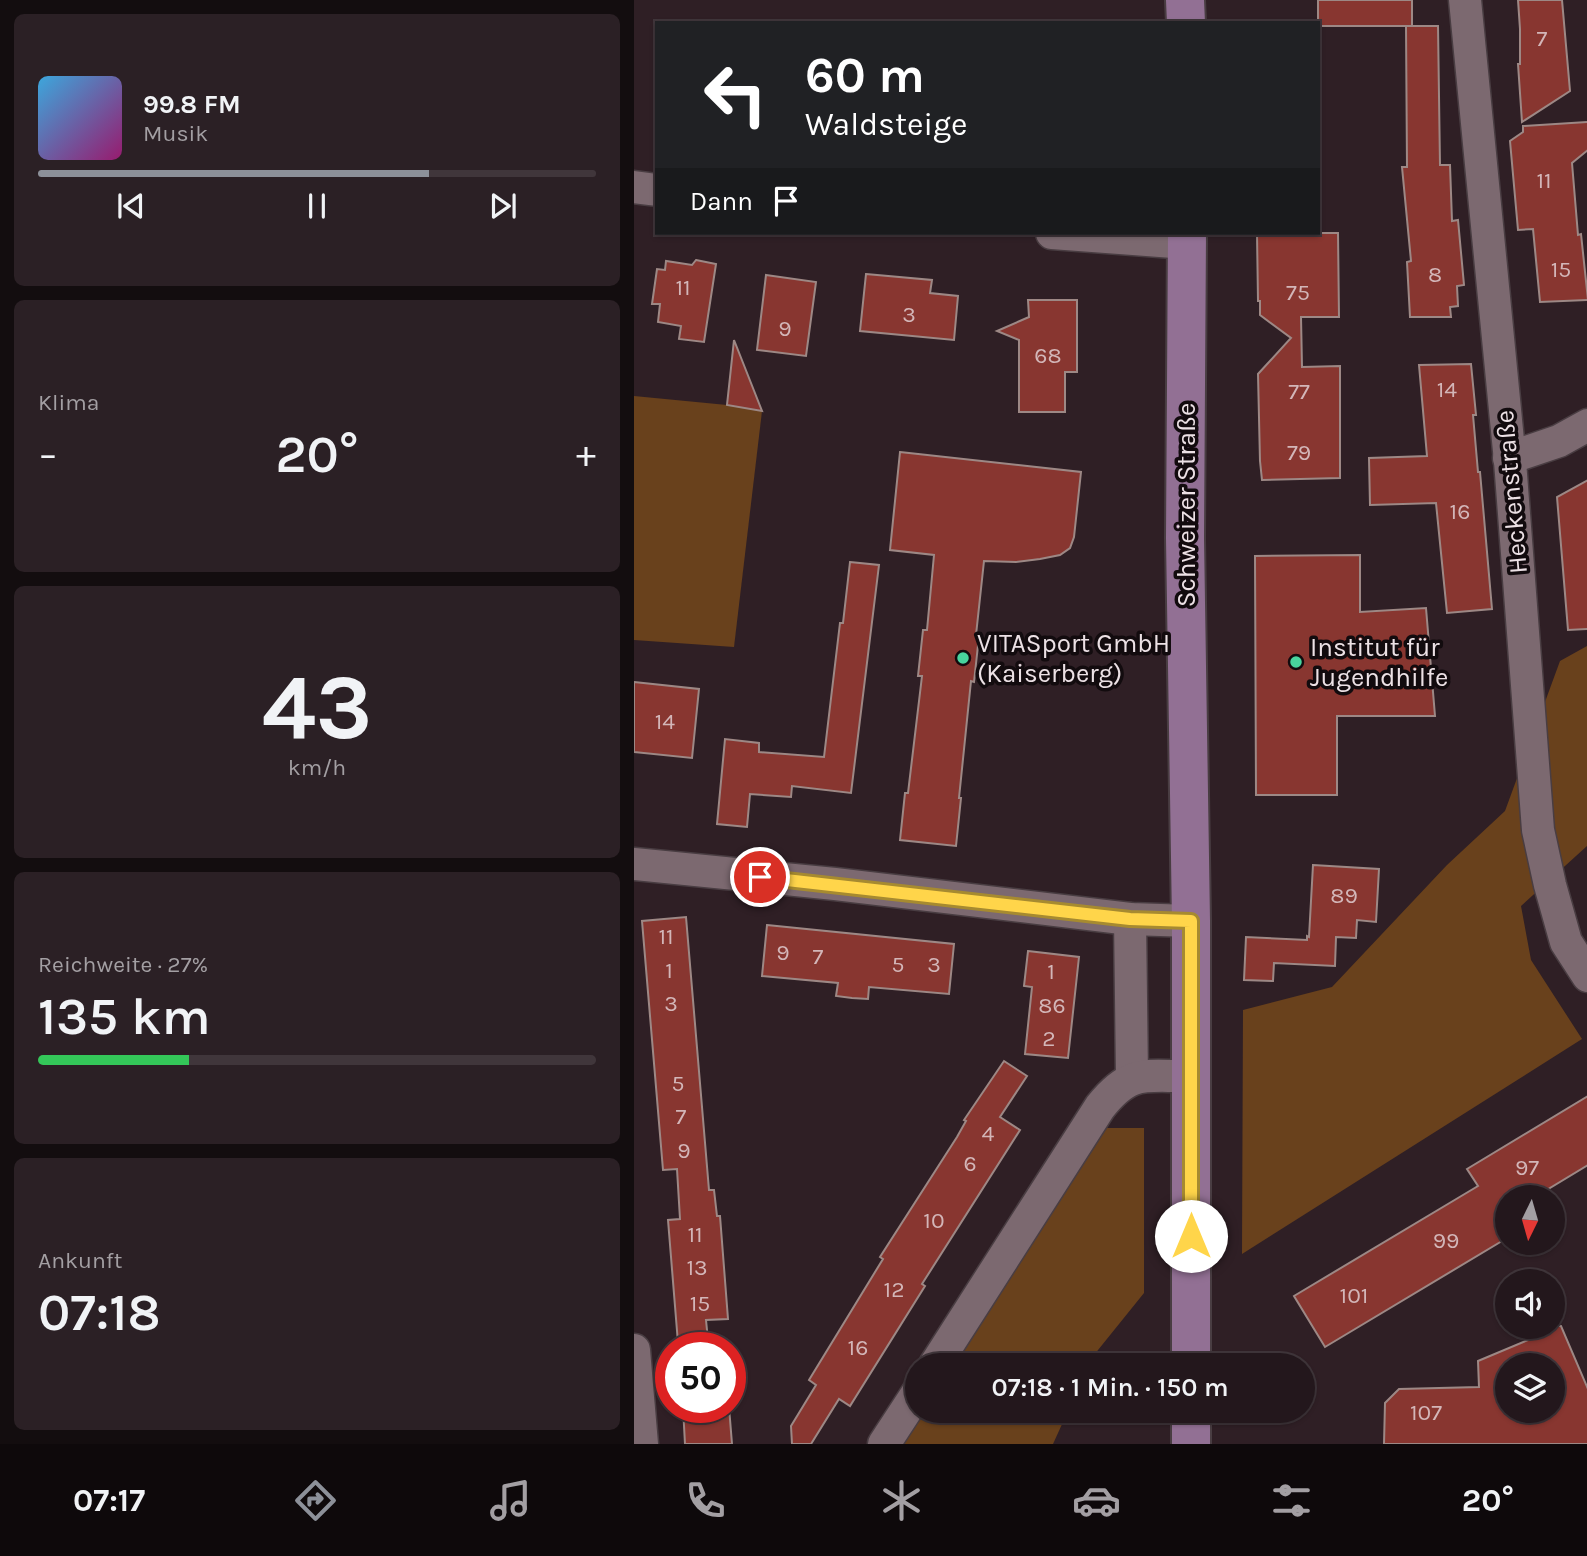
<!DOCTYPE html>
<html lang="de">
<meta charset="utf-8">
<style>
body{margin:0;font-family:Karla,sans-serif;background:#2b2025;color:#f1f3f6;height:100vh;display:flex;flex-direction:column;font-size:26px;white-space:nowrap}
*{box-sizing:border-box;margin:0}
p{font-size:23px;color:#a39fa3}
.icon{flex:none;width:38px;height:38px;fill:none;stroke:currentColor;stroke-width:2;stroke-linecap:round;stroke-linejoin:round}
.map{position:relative;flex:1;overflow:hidden}
.panel{display:flex;flex-direction:column;gap:14px;padding:14px;background:#130d0f;width:634px}
.panel>*{flex:none}
.hud{position:absolute;left:21px;top:21px;width:665px;height:214px;border-radius:0px;box-shadow:0 2px 5px #0004,0 0 0 2px #40363b;background:#202124;color:#fff;overflow:hidden}
.needle{width:46px;rotate:185deg}
.fabs{position:absolute;left:861px;top:1185px;display:grid;gap:14px}
.fabs a{display:grid;place-items:center;width:70px;height:70px;border-radius:50%;background:#23171c;box-shadow:0 2px 5px #0004,0 0 0 2px #40363b;font-size:35px}
.speed{position:absolute;left:21px;top:1332px;display:flex;gap:14px;font-size:35px;font-weight:700;text-align:center}
.speed>*{display:grid;place-content:center;width:91px;height:91px;border-radius:50%;background:#23171c;box-shadow:0 2px 5px #0004,0 0 0 2px #40363b;line-height:1}
.speed .limit{border:10px solid #d22;background:#fff;color:#111}
.pin{position:absolute;display:grid;place-items:center;width:60px;height:60px;color:#fff;margin:-30px;border:4px solid #fff;border-radius:50%;box-shadow:0 2px 7px #0007}
.me{position:absolute;width:77px;margin:-38px;rotate:0deg;stroke-linejoin:round;filter:drop-shadow(0 0 5px #0008)}
.turn{display:flex;align-items:center;gap:24px;height:147px;padding:0 35px;font-size:32px}
.turn .icon{width:91px;height:91px;stroke-width:2.5}
.turn b{display:block;font-size:49px;line-height:60px}
.then{display:flex;align-items:center;height:66px;padding:0 35px;background:#0003;gap:14px;font-size:26px}
.big{font-size:52px;font-weight:600;line-height:1.1}
.panel .tile{flex:1;display:flex;flex-direction:column;justify-content:center;gap:10px;min-width:0;padding:0 24px;border-radius:10px;background:#2b2025}
.panel .dial{align-items:center;gap:0}
.dial b{font-size:91px;line-height:1}
.song{display:flex;align-items:center;gap:21px}
.cover{width:84px;height:84px;border-radius:10px;background:linear-gradient(135deg,hsl(200 70% 55%),hsl(320 70% 35%))}
.played{height:7px;border-radius:4px;background:linear-gradient(90deg,#8c9099 70%,#40363b 70%)}
.keys{display:flex;justify-content:space-around;direction:ltr}
.heat{display:flex;justify-content:space-between;align-items:center;font-size:38px;direction:ltr}
.charge{height:10px;border-radius:5px;background:linear-gradient(90deg,#34c759 27%,#40363b 0)}
.trip{position:absolute;left:271px;top:1353px;width:410px;height:70px;border-radius:35px;background:#23171c;box-shadow:0 2px 5px #0004,0 0 0 2px #40363b;font-weight:600;line-height:70px;text-align:center}
.tabs{display:flex;height:112px;justify-content:space-around;align-items:center;background:#0e090b;color:#a39fa3}
.tabs .icon{width:49px;height:49px}
.tabs .active{color:#8c9099}
.tabs b{font-size:32px;color:#f1f3f6}
main{display:flex;flex:1;min-height:0}
.map>svg:first-child{display:block}
.green{fill:#69411c}
.building{fill:#883630;stroke:#9d8885;stroke-width:2;fill-rule:evenodd}
.lines{fill:none;stroke-linecap:round;stroke-linejoin:round}
.minor-casing{stroke:#493d42;stroke-width:35}
.major-casing{stroke:#493d42;stroke-width:42}
.minor{stroke:#7c6970;stroke-width:32}
.major{stroke:#927094;stroke-width:38}
.route-casing{stroke:#a68a30;stroke-width:18}
.route{stroke:#ffd54a;stroke-width:12}
.poi-dot{fill:#48d49d;stroke:#120b0e;stroke-width:2.5}
.labels{text-anchor:middle;stroke-width:7;stroke-linejoin:round;paint-order:stroke}
.number-label{font-size:23px;fill:#d3b6b8}
.street-label{font-size:26px;fill:#ece1e5;stroke:#120b0e}
.poi-label{font-size:26px;fill:#ece1e5;stroke:#120b0e;text-anchor:start}
</style>
<main>
<section class="panel">
<div class="tile">
<div class="song"><i class="cover"></i><div><b>99.8 FM</b><p>Musik</p></div></div>
<div class="played"></div>
<div class="keys"><svg class="icon" aria-label="previous" viewBox="0 0 24 24"><path d="M18 5L8 12l10 7zM5 5v14"/></svg><svg class="icon" aria-label="pause" viewBox="0 0 24 24"><path d="M8 5v14M16 5v14"/></svg><svg class="icon" aria-label="next" viewBox="0 0 24 24"><path d="M6 5l10 7-10 7zM19 5v14"/></svg></div>
</div>
<div class="tile"><p>Klima</p>
<div class="heat"><a>−</a><b class="big">20°</b><a>+</a></div>
</div>
<div class="tile dial"><b>43</b><p>km/h</p></div>
<div class="tile"><p>Reichweite · 27%</p><b class="big">135 km</b><div class="charge"></div></div>
<div class="tile"><p>Ankunft</p><b class="big">07:18</b></div>
</section>
<div class="map">
<svg width="954" height="1444" viewBox="0 0 954 1444">
<rect width="100%" height="100%" fill="#2f1f25"/>
<g class="green">
<polygon points="0,396 93,405 128,411 100,647 0,640"/>
<polygon points="953,646 953,846 887,906 897,960 948,1039 608,1254 609,1010 698,987 813,865 871,811 926,661"/>
<polygon points="472,1128 510,1128 510,1293 460,1355 455,1365 319,1365"/>
<polygon points="289,1411 434,1411 419,1444 268,1444"/>
</g>
<g class="building">
<rect x="684" y="0" width="94" height="26"/>
<polygon points="884,0 928,0 936,91 888,122 884,64 886,64 886,29"/>
<polygon points="772,26 804,26 806,165 816,165 818,221 824,220 830,285 823,286 824,306 816,307 817,317 776,317 773,262 777,261 768,167 773,167"/>
<polygon points="954,122 954,150 938,163 944,235 947,234 954,300 906,302 899,229 884,230 876,141 889,132 889,126"/>
<polygon points="623,233 704,233 705,317 667,317 668,367 706,366 706,478 628,480 626,461 624,374 657,338 626,315 626,301 624,301"/>
<polygon points="62,260 82,264 70,342 45,339 47,326 24,322 26,304 18,304 23,269 31,270 32,261 58,265"/>
<polygon points="232,274 298,280 296,293 324,296 320,340 226,331"/>
<polygon points="132,275 182,282 172,356 123,350"/>
<polygon points="394,300 443,300 443,372 431,372 431,412 385,412 385,340 363,331 395,317"/>
<polygon points="100,340 128,411 93,405"/>
<polygon points="837,364 842,415 839,415 844,472 846,472 858,609 813,613 802,503 736,505 735,458 793,456 785,365"/>
<polygon points="266,452 447,472 440,537 436,548 426,555 406,559 382,562 350,561 342,635 345,636 340,682 337,681 325,798 327,798 322,846 266,840 271,793 274,793 288,676 284,676 289,630 293,630 300,555 256,550"/>
<polygon points="954,480 954,629 934,630 923,497"/>
<polygon points="726,555 726,612 792,608 801,716 703,716 703,795 622,795 621,556"/>
<polygon points="216,562 245,565 217,793 158,786 157,797 116,794 113,827 83,824 91,739 125,743 125,752 190,757 206,623 209,623"/>
<polygon points="0,682 65,689 58,758 0,752"/>
<polygon points="679,865 745,869 742,922 723,920 722,938 702,937 701,966 640,963 639,981 610,980 612,937 673,940 673,936 675,937"/>
<polygon points="52,917 75,1190 80,1190 83,1216 86,1216 94,1319 72,1320 74,1340 44,1343 34,1220 46,1219 43,1169 29,1170 8,921"/>
<polygon points="133,925 320,944 315,994 235,987 234,999 218,998 202,996 204,983 128,976"/>
<polygon points="394,951 445,957 434,1058 391,1054 398,987 390,986"/>
<polygon points="370,1061 393,1076 366,1117 386,1130 288,1284 291,1286 216,1406 205,1399 177,1444 158,1444 157,1426 182,1385 175,1380 249,1259 246,1257 323,1137 332,1121 330,1120"/>
<polygon points="954,1096 954,1165 901,1197 873,1197 873,1238 691,1347 660,1296 844,1186 833,1169"/>
<path d="M894 1326H927L954 1389V1444H750L751 1403 765 1389 845 1387 844 1361 899 1338ZM873 1365H919V1410H873Z"/>
<polygon points="49,1407 95,1407 98,1444 51,1444"/>
</g>
<g class="lines">
<defs>
<g id="minor">
<polyline points="831,0 876,461 904,830 916,885 932,942 954,976"/>
<polyline points="0,187 23,190"/>
<polyline points="418,233 553,243"/>
<polyline points="875,458 925,441 954,425"/>
<polyline points="0,864 201,884 496,919 557,921"/>
<polyline points="496,919 498,1077"/>
<polyline points="0,1350 8,1444"/>
<path d="M301 1365 466 1107C497 1068 511 1077 556 1076"/>
<polyline points="250,1444 284,1392"/>
</g>
<g id="major">
<polyline points="551,0 552,23"/>
<polyline points="553,233 551,538 557,921 557,1365"/>
<polyline points="557,1410 557,1444"/>
</g>
</defs>
<use href="#minor" class="minor-casing"/>
<use href="#major" class="major-casing"/>
<use href="#minor" class="minor"/>
<use href="#major" class="major"/>
</g>
<g class="lines">
<defs>
<polyline id="route" points="126,877 496,919 557,921 557,1236"/>
</defs>
<use href="#route" class="route-casing"/>
<use href="#route" class="route"/>
</g>
<g class="poi-dot">
<circle cx="329" cy="658" r="7"/>
<circle cx="662" cy="662" r="7"/>
</g>
<g class="labels">
<g class="number-label">
<text x="908" y="46">7</text>
<text x="910" y="188">11</text>
<text x="927" y="277">15</text>
<text x="801" y="282">8</text>
<text x="49" y="295">11</text>
<text x="664" y="300">75</text>
<text x="275" y="322">3</text>
<text x="151" y="336">9</text>
<text x="414" y="363">68</text>
<text x="813" y="397">14</text>
<text x="665" y="399">77</text>
<text x="665" y="460">79</text>
<text x="826" y="519">16</text>
<text x="31" y="729">14</text>
<text x="710" y="903">89</text>
<text x="32" y="944">11</text>
<text x="149" y="960">9</text>
<text x="184" y="964">7</text>
<text x="264" y="972">5</text>
<text x="300" y="972">3</text>
<text x="35" y="978">1</text>
<text x="417" y="979">1</text>
<text x="37" y="1011">3</text>
<text x="418" y="1013">86</text>
<text x="415" y="1046">2</text>
<text x="44" y="1091">5</text>
<text x="47" y="1124">7</text>
<text x="354" y="1141">4</text>
<text x="50" y="1158">9</text>
<text x="336" y="1171">6</text>
<text x="893" y="1175">97</text>
<text x="300" y="1228">10</text>
<text x="61" y="1242">11</text>
<text x="812" y="1248">99</text>
<text x="63" y="1275">13</text>
<text x="260" y="1297">12</text>
<text x="720" y="1303">101</text>
<text x="66" y="1311">15</text>
<text x="224" y="1355">16</text>
<text x="792" y="1420">107</text>
</g>
<g class="street-label">
<text transform="translate(877 492) rotate(-95)" y="9">Heckenstraße</text>
<text transform="translate(552 505) rotate(-90)" y="9">Schweizer Straße</text>
</g>
<g class="poi-label">
<text x="343" y="652">VITASport GmbH<tspan x="343" dy="30">(Kaiserberg)</tspan></text>
<text x="676" y="656">Institut für<tspan x="676" dy="30">Jugendhilfe</tspan></text>
</g>
</g>
</svg>
<div class="fabs">
<a><svg class="needle" viewBox="-14 -14 28 28"><path d="M0-13l5 13h-10z" fill="#e53935"/><path d="M0 13l5-13h-10z" fill="#a39fa3"/></svg></a>
<a><svg class="icon" aria-label="sound" viewBox="0 0 24 24"><path d="M4 9h4l5-4v14l-5-4H4zM17 9q2 3 0 6"/></svg></a>
<a><svg class="icon" aria-label="layers" viewBox="0 0 24 24"><path d="M12 4l9 5-9 5-9-5zM3 14l9 5 9-5"/></svg></a>
</div>
<div class="speed"><div class="limit">50</div></div>
<div class="pin" style="left:126px;top:877px;background:#d93025"><svg class="icon" aria-label="arrive" viewBox="0 0 24 24"><path d="M6 21V4h12l-3 4 3 4H6"/></svg></div>
<svg class="me" style="left:557px;top:1236px" viewBox="-20 -20 40 40"><circle r="19" fill="#fff"/><path d="M0-13L10 11 0 6-10 11z" fill="#ffd54a"/></svg>
<div class="trip">07:18 · 1 Min. · 150 m</div>
<div class="hud">
<div class="turn"><svg class="icon" aria-label="left" viewBox="0 0 24 24"><path d="M17 20v-9H6M10 6l-5 5 5 5"/></svg><div><b>60 m</b>Waldsteige</div></div>
<div class="then">Dann<svg class="icon" aria-label="arrive" viewBox="0 0 24 24"><path d="M6 21V4h12l-3 4 3 4H6"/></svg></div>
</div>
</div>
</main>
<nav class="tabs">
<b>07:17</b>
<svg class="icon active" aria-label="directions" viewBox="0 0 24 24"><path d="M12 3l9 9-9 9-9-9zM9 14v-3h6M13 9l2 2-2 2"/></svg>
<svg class="icon" aria-label="music" viewBox="0 0 24 24"><path d="M9 18V5l10-2v13"/><circle cx="6" cy="18" r="3"/><circle cx="16" cy="16" r="3"/></svg>
<svg class="icon" aria-label="phone" viewBox="0 0 24 24"><path d="M5 4h4l2 5-3 2q2 4 5 5l2-3 5 2v4C11 20 4 13 5 4z"/></svg>
<svg class="icon" aria-label="climate" viewBox="0 0 24 24"><path d="M12 3v18M4 7l16 10M4 17L20 7"/></svg>
<svg class="icon" aria-label="car" viewBox="0 0 24 24"><path d="M5 17H2v-5l4-1 3-4h7l3 4 3 1v5h-3M9 17h6M6 11h13"/><circle cx="7" cy="17" r="2"/><circle cx="17" cy="17" r="2"/></svg>
<svg class="icon" aria-label="filters" viewBox="0 0 24 24"><path d="M4 7h16M4 17h16"/><circle cx="9" cy="7" r="2"/><circle cx="15" cy="17" r="2"/></svg>
<b>20°</b>
</nav>
